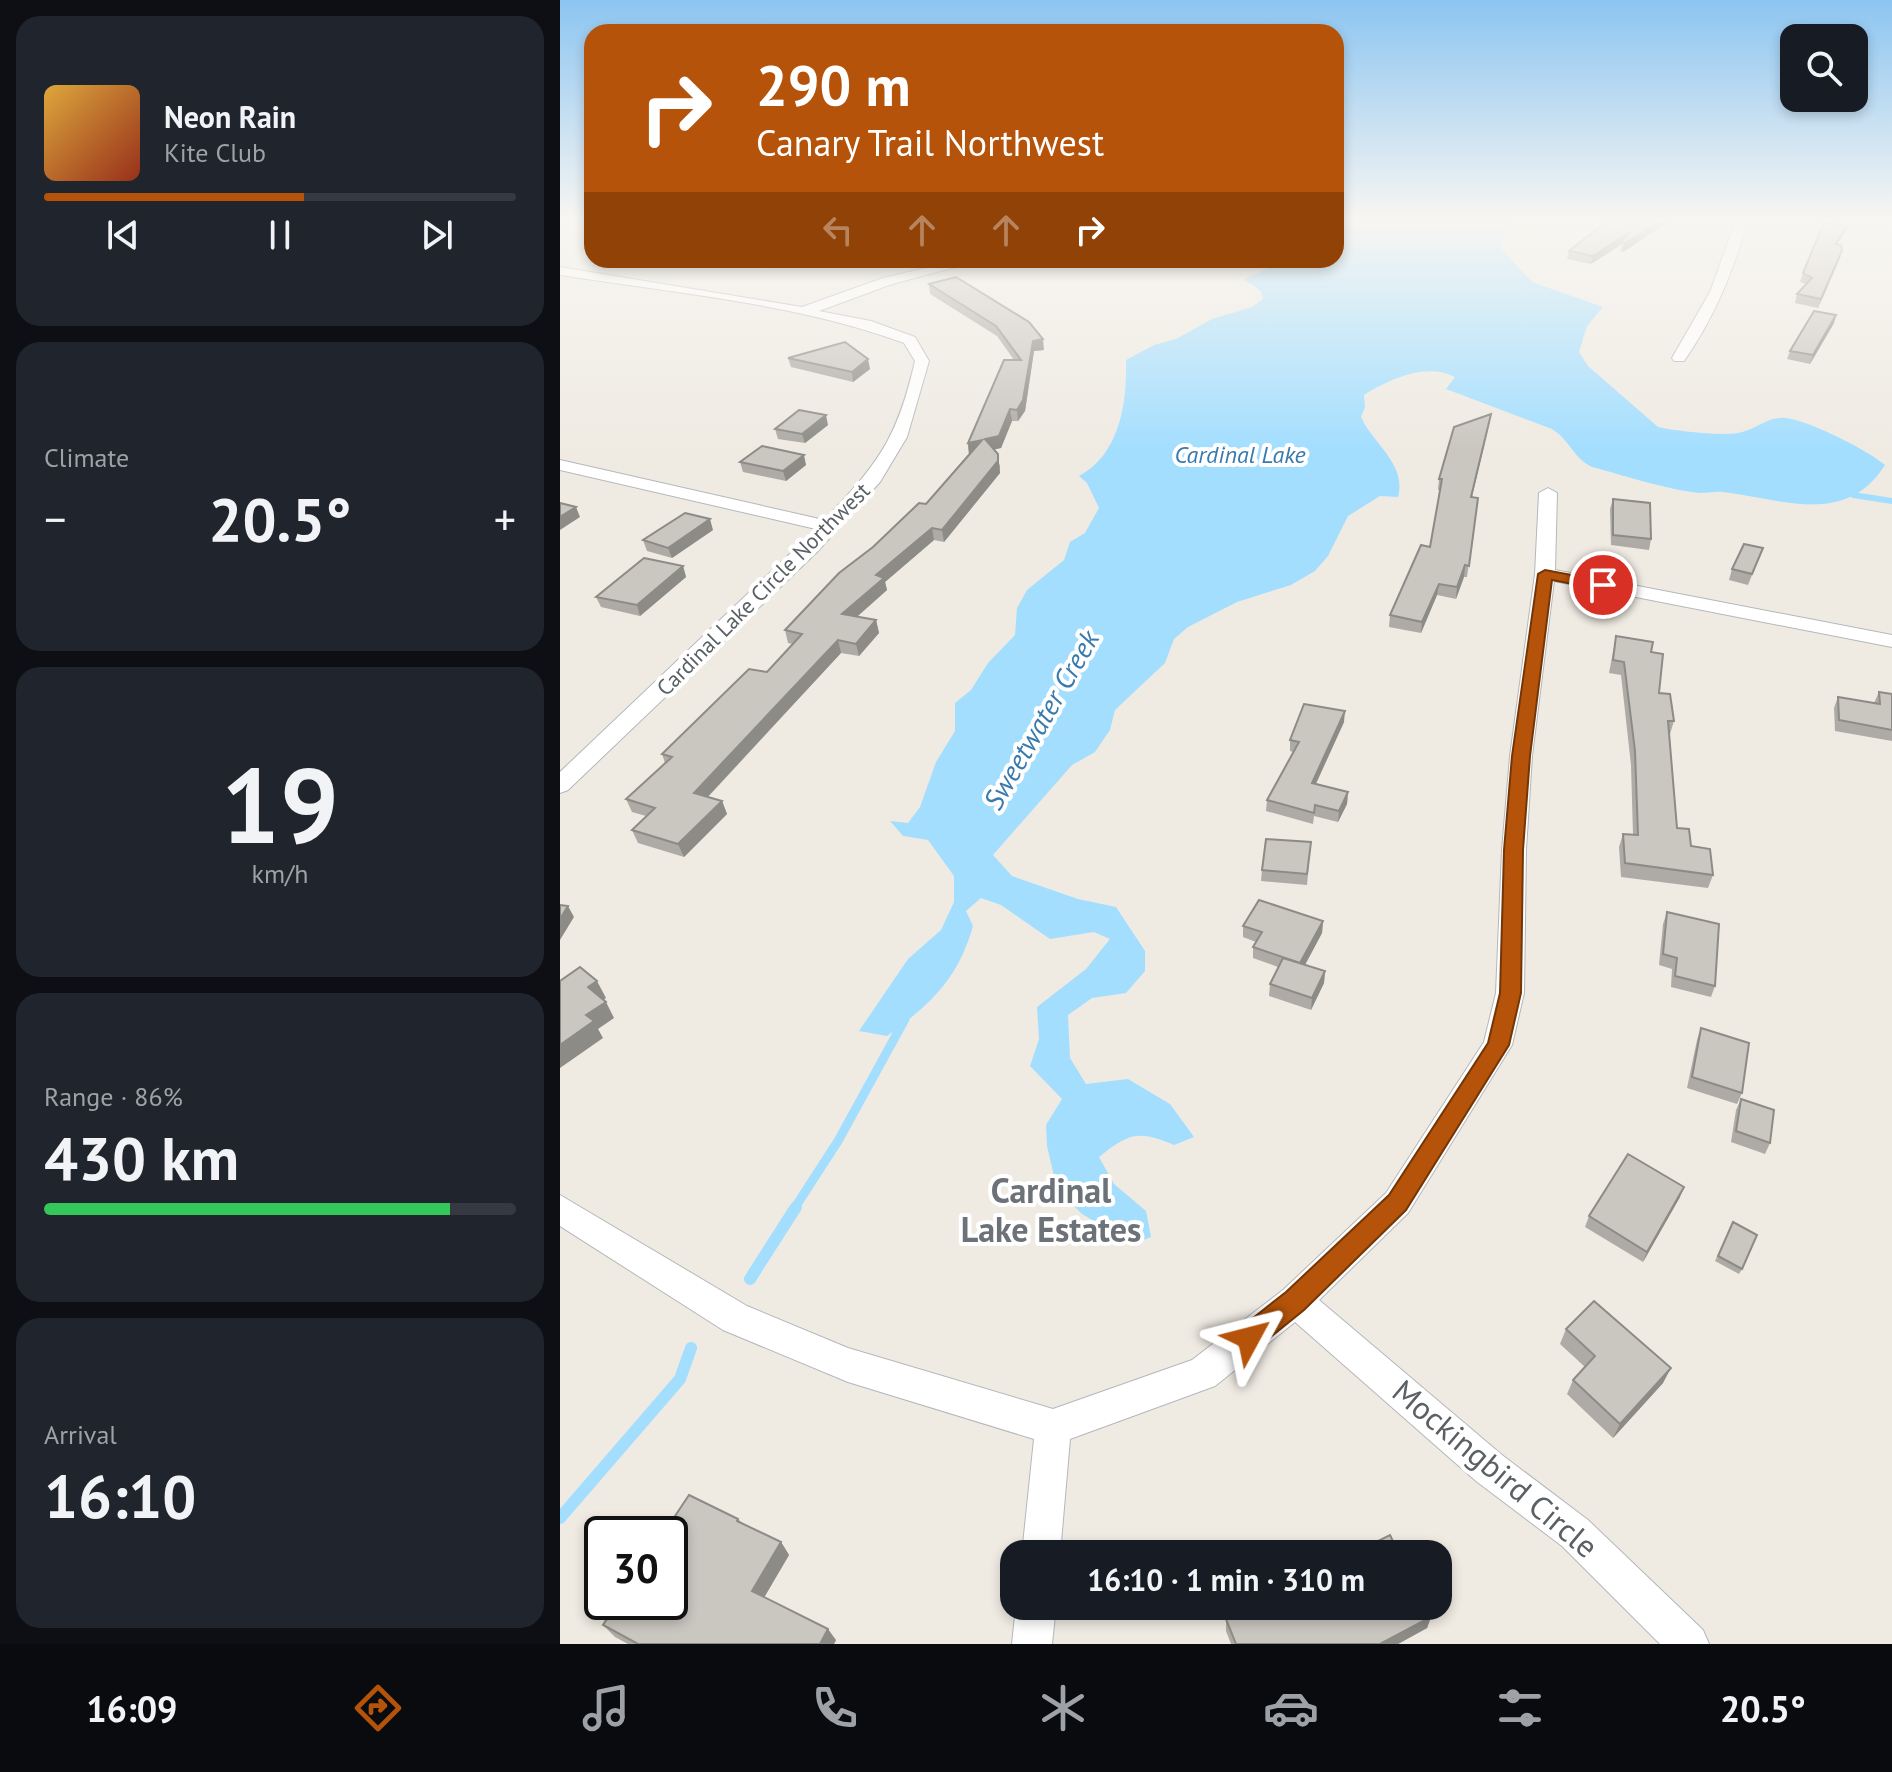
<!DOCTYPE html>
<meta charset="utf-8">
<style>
body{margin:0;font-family:"PT Sans",sans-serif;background:#20242c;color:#f1f3f6;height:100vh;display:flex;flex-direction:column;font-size:30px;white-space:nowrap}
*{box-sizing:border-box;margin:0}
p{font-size:26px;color:#9ea1a6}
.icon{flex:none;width:44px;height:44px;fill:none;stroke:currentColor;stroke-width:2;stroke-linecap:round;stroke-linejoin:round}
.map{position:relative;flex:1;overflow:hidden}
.side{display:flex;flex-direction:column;gap:16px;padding:16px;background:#0d0f14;width:560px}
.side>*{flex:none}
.guide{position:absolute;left:24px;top:24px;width:760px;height:244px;border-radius:24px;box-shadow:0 4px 12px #0003;background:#b45309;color:#fff;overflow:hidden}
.fabs{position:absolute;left:1220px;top:24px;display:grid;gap:16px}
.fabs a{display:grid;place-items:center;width:88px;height:88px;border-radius:16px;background:#171b24;box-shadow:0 4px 12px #0003;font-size:40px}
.speed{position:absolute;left:24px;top:1516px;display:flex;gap:16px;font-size:40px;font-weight:700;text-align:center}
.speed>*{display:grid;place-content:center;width:104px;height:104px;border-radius:50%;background:#171b24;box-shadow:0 4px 12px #0003;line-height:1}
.speed .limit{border:4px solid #111;border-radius:12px;background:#fff;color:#111}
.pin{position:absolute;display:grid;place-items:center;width:68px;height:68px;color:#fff;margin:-34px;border:4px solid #fff;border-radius:50%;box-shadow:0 2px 8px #0007}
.me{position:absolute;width:88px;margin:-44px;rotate:52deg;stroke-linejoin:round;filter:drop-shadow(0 0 6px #0008)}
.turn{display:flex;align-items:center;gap:28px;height:168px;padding:0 40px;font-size:36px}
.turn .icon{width:104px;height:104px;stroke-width:2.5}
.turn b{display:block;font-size:56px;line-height:68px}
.lanes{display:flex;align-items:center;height:76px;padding:0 40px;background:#0003;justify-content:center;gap:40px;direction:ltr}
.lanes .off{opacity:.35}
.big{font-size:60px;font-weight:800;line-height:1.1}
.side .widget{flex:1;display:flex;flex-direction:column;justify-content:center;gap:12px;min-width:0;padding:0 28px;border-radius:24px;background:#20242c}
.side .dial{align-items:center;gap:0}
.dial b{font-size:104px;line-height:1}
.song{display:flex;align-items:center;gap:24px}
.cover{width:96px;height:96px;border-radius:12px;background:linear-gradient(135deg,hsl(40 70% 55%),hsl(10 70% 35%))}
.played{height:8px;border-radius:4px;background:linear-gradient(90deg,#b45309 55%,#363941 55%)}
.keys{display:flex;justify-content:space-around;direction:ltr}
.heat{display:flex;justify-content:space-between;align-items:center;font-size:44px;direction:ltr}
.charge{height:12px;border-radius:6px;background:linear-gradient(90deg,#34c759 86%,#363941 0)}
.trip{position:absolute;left:440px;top:1540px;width:452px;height:80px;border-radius:24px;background:#171b24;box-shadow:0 4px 12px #0003;font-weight:800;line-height:80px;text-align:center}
.dock{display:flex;height:128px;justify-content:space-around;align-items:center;background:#090b0e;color:#9ea1a6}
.dock .icon{width:56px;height:56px}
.dock .active{color:#b45309}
.dock b{font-size:36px;color:#f1f3f6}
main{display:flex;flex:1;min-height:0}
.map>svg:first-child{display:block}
.water{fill:#a3deff}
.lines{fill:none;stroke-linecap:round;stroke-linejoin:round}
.stream-far2{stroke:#a3deff;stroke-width:6}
.stream-far1{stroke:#a3deff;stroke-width:9}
.stream{stroke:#a3deff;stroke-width:12}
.street-casing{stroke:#b4b7bb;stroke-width:2}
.street{fill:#fff;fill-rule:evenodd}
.wall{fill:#aeaaa5}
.shaded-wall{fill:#8d8b86}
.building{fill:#cac6c0;stroke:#8d8b86;stroke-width:2}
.route{fill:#b45309;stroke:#753606;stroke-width:2}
.labels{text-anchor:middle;stroke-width:8;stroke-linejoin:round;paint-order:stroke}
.far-street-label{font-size:22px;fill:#5b6065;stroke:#fff}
.far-water-label{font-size:24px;font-style:italic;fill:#397aad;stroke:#fff}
.water-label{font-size:28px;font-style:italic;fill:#397aad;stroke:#fff}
.near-street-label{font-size:32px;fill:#5b6065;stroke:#fff}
.near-neighbourhood-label{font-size:34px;font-weight:bold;fill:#6c7277;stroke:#fff}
</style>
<main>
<section class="side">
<div class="widget">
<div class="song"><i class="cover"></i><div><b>Neon Rain</b><p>Kite Club</p></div></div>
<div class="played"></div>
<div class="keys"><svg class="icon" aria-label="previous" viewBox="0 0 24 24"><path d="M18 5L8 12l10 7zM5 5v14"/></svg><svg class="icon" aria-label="pause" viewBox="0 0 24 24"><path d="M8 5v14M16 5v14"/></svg><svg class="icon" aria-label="next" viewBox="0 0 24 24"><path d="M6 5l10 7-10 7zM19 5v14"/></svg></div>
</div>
<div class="widget"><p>Climate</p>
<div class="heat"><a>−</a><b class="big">20.5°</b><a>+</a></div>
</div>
<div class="widget dial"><b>19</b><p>km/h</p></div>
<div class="widget"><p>Range · 86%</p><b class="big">430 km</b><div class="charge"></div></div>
<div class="widget"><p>Arrival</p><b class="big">16:10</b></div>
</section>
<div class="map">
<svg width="1332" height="1644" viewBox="0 0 1332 1644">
<rect width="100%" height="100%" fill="#efebe3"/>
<path class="water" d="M776 220H952L944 235 941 248 972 282 1043 307 1027 326 1019 352 1028 366 1098 427C1115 431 1161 436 1178 433 1192 431 1205 419 1219 418 1240 415 1309 451 1325 465 1286 527 1222 499 1163 492 1155 491 1147 493 1139 493 1109 490 1062 475 1032 467 1013 458 1010 440 992 429L886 389 895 377C867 362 829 379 804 395L805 407 801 417C813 444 847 464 838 497L820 496 788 516 768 556 755 571 731 585 677 602 628 627 614 639 605 663 555 710 550 730 535 752 512 765 433 855 452 876 518 899 556 907 585 951V971L566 993 532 998 508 1015 510 1058 526 1084 568 1079 610 1104 634 1137 614 1145C578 1130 569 1133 539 1157L554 1184 586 1211 591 1237 573 1244 522 1214 497 1189 487 1146 486 1125 502 1099 470 1066 479 1039 477 1007 526 969 550 939 534 932 490 939 441 905 421 898 406 911 413 926C398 979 371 1004 327 1036L299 1031 348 959 381 930 394 902V876L368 840 343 836 330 821 348 823 360 807 376 762 395 731V703L411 690 428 663 455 635 457 608 467 590 504 560 510 542 525 533 539 508 527 483 519 476C560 454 567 403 566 360L594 345 616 339 652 319 692 307 703 299 701 291 684 279 727 260H776Z"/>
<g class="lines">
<polyline class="stream-far2" points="1293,495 1332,501"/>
<polyline class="stream-far1" points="234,1209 278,1141 345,1019"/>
<g class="stream">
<polyline points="190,1279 236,1207"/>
<polyline points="0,1518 120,1379 131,1348"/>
</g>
<defs>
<g id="street">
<path d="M1176 220H1188C1173 271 1155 317 1124 361H1114L1112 358 1150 292Z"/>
<path d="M400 260H422L332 284 259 311 311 321 355 337 369 361 347 437 320 482 257 552 8 790 0 793V772L256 529 0 470V460L264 520C319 463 337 439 355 361L344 343C236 303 114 293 0 275V267L242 307 323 278Z"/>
<polygon points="988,488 997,493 995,570 1332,635 1332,647 994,581 972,756 966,850 964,993 952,1045 848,1213 759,1300 942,1455 1028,1520 1143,1630 1149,1644 1100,1644 1002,1546 916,1481 735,1322 655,1386 510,1439 500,1554 462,1554 474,1439 288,1382 163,1330 0,1226 0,1195 187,1306 288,1348 493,1409 632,1360 723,1290 826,1193 924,1042 936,993 942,850 950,756 975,574 979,493"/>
<polygon points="456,1606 496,1606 492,1644 452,1644"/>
</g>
</defs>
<use href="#street" class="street-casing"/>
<use href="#street" class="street"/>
</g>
<g class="wall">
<polygon points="1078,220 1111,220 1063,252 1060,250 1062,244 1031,264 1007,259 1009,251 1074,226"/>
<polygon points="1287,226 1284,234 1277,244 1282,250 1280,258 1258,308 1235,303 1237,294 1246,284 1240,282 1243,273"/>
<polygon points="369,284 484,350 474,351 465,411 458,421 452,421 441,448 434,449 440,466 440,473 384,542 374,540 325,582 327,590 297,617 316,620 319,633 299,656 281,653 148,797 162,801 167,814 124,857 78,843 72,830 86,816 72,812 66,799 105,763 102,754 207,672 233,644 228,643 225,630 313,547 366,504 409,454 408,443 454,360 437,336 370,294"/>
<polygon points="1274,323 1250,364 1227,359 1230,351"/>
<polygon points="228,358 310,369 293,382 231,367"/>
<polygon points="931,414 912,497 918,498 907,577 904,577 896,599 877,595 861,633 829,627 830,615 870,547 880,490 878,490 879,479"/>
<polygon points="268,425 245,443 218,439 215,429"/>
<polygon points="180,462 246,465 226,481 183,472"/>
<polygon points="1053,499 1091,539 1089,550 1051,545 1050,509"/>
<polygon points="153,530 112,558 87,551 83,540"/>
<polygon points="1203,548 1188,585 1169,580 1172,569"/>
<polygon points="123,566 126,577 80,616 41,607 36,597"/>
<polygon points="1056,636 1091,652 1099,693 1114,721 1110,734 1109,734 1117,828 1153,875 1148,888 1061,877 1059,847 1063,834 1073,835 1071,765 1061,675 1049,673"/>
<polygon points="1319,692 1332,694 1332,741 1275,731 1274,708 1278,697 1314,703"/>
<polygon points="784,722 756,784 788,792 787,804 778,822 754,816 753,824 706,811 707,800 733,752 730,751 730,740"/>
<polygon points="751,842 747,885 701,881 702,870"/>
<polygon points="1107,912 1155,986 1151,997 1111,987 1112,969 1099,965 1103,924"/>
<polygon points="763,921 762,933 745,965 765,971 764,983 751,1010 709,996 710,984 718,967 693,958 693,947 696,942 683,937 683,926"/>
<polygon points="1141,1028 1182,1093 1177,1104 1127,1088 1137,1040"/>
<polygon points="1181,1099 1210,1143 1205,1154 1171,1142 1176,1110"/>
<polygon points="1120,1197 1083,1262 1025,1227 1029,1216"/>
<polygon points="1173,1222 1182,1269 1179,1274 1155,1261"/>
<polygon points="1006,1329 1103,1383 1053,1438 1007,1394 1013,1380 1025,1367 1000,1344"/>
<polygon points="178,1519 182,1523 221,1542 229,1555 204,1597 276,1640 274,1644 68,1644 55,1637 43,1625"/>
<polygon points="871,1617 867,1628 838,1644 671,1644 666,1631 666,1619"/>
</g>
<g class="shaded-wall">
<polygon points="1100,220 1111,220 1063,252 1064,244"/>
<polygon points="1287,226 1284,234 1272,252 1275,244"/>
<polygon points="1070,232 1062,241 1062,244 1031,264 1033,256"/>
<polygon points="1282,250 1280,258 1258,308 1261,299"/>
<polygon points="1276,315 1274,323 1250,364 1253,355"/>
<polygon points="483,339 484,350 474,351 465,411 458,421 457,410 473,341"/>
<polygon points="308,359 310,369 293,382 292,372"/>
<polygon points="450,409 452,421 441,448 427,451 425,439"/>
<polygon points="931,414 929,425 909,508 911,497"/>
<polygon points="266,415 268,425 245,443 242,434"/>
<polygon points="422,440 409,455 408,443"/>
<polygon points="438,454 440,473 384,542 382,530"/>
<polygon points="244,455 246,465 226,481 223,471"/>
<polygon points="16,507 20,517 0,530 0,517"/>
<polygon points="150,519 153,530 112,558 108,548"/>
<polygon points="372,528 374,540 325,582 327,590 285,627 282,614 316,575"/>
<polygon points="905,565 904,577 896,599 897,587"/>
<polygon points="123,566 126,577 80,616 77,605"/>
<polygon points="879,584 877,595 861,633 862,622"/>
<polygon points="316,620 319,633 299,656 296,644"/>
<polygon points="278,640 281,653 139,806 134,793"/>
<polygon points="785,711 784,722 751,794 752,783"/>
<polygon points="788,792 787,804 778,822 779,811"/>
<polygon points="162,801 167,814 124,857 118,844"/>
<polygon points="8,906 14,917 0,940 0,919"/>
<polygon points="763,921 762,933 740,974 740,963"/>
<polygon points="765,971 764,983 751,1010 752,998"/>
<polygon points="37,981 46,998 37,1004 28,987"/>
<polygon points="46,1002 54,1018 38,1029 43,1038 0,1068 0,1045 26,1015"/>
<polygon points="1124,1187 1120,1197 1083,1262 1087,1252"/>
<polygon points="1111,1368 1103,1383 1053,1438 1060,1424"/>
<polygon points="221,1542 229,1555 201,1603 192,1591"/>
<polygon points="871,1617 867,1628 838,1644 820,1644"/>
<polygon points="268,1629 276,1640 274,1644 260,1644"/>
</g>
<g class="building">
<polygon points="1049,220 1074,226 1078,220 1100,220 1064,244 1062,241 1070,232 1033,256 1009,251"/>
<polygon points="1264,222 1287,226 1275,244 1281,245 1282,250 1261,299 1237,294 1252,278 1243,273"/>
<polygon points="396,277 469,322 483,339 473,341 463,400 457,410 450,409 439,436 425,439 438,454 438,461 382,530 372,528 316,575 324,578 282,614 316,620 296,644 278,640 134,793 162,801 118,844 72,830 95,808 66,799 112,757 102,754 189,669 207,672 242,634 225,630 279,573 313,547 359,503 366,504 422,440 408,443 444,360 461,360 436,326 369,284"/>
<polygon points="1254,311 1276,315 1253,355 1230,351"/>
<polygon points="285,342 308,359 292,372 228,358"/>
<polygon points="239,410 266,415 242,434 215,429"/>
<polygon points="931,414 911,497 918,498 909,566 905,565 897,587 879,584 862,622 830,615 861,545 870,547 882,479 879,479 894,427"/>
<polygon points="202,446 244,455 223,471 180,462"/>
<polygon points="1053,499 1090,503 1091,539 1053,535"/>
<polygon points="0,503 16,507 0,517"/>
<polygon points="125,513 150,519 108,548 83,540"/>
<polygon points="1184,544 1203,548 1192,574 1172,569"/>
<polygon points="84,558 123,566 77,605 36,597"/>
<polygon points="1056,636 1093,642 1091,652 1103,654 1099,693 1110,694 1114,721 1108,721 1117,828 1129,829 1131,846 1150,849 1153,875 1065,863 1063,834 1078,835 1075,751 1064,662 1053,660"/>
<polygon points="1319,692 1332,694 1332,730 1279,720 1278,697 1320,704"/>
<polygon points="744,704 785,711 752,783 788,792 779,811 755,805 754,813 707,800 739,742 730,740"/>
<polygon points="706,839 751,842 747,874 702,870"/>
<polygon points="699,900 763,921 740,963 693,947 702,932 683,926"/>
<polygon points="0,905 8,906 0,919"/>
<polygon points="1107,912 1159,924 1155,986 1115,976 1117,958 1103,954"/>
<polygon points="723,958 765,971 752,998 710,984"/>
<polygon points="20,967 37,981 28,987 46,1002 26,1015 34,1021 0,1045 0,981"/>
<polygon points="1141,1028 1189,1043 1182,1093 1132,1077"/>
<polygon points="1181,1099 1214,1110 1210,1143 1176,1131"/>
<polygon points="1068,1154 1124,1187 1087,1252 1029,1216"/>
<polygon points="1173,1222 1197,1235 1182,1269 1158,1256"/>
<polygon points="1034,1301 1111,1368 1060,1424 1013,1380 1035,1356 1006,1329"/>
<polygon points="129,1495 178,1519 177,1521 221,1542 192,1591 268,1629 260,1644 78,1644 43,1625 58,1602 110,1602 110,1534 103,1534"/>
<polygon points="830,1535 839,1554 792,1554"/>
<polygon points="691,1606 866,1606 871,1617 820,1644 676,1644 666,1619"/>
</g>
<linearGradient id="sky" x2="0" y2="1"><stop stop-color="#8cc5f1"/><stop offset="0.49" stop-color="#f8f6f2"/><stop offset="1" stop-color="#f8f6f2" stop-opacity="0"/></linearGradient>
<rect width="1332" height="450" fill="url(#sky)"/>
<polygon class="route" points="985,570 1043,581 1050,585 1043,590 992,580 970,756 963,850 961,993 949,1045 846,1210 744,1310 698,1347 689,1350 679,1347 676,1338 679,1329 726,1292 829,1195 928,1043 940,993 944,850 952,756 978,574"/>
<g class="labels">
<g class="far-street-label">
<text transform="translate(203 589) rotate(-45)" y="8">Cardinal Lake Circle Northwest</text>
</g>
<g class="far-water-label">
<text x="680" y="463">Cardinal Lake</text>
</g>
<g class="water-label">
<text transform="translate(481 720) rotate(-60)" y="10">Sweetwater Creek</text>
</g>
<g class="near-street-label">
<text transform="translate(935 1469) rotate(40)" y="11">Mockingbird Circle</text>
</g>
<g class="near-neighbourhood-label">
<text x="491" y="1203">Cardinal<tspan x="491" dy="39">Lake Estates</tspan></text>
</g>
</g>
</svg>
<div class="fabs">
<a><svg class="icon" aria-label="search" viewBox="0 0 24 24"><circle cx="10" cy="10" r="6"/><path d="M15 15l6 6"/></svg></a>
</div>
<div class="speed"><div class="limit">30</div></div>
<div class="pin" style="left:1043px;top:585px;background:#d93025"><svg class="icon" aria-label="arrive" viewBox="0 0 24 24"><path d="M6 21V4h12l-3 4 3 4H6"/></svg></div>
<svg class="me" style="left:689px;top:1338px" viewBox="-20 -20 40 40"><path d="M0-17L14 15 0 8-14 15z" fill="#b45309" stroke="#fff" stroke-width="4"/></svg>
<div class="trip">16:10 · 1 min · 310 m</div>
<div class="guide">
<div class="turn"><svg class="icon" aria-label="right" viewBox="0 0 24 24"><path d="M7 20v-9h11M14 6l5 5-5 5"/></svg><div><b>290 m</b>Canary Trail Northwest</div></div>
<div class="lanes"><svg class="icon off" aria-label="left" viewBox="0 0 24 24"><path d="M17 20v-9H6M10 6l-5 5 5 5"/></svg><svg class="icon off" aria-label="ahead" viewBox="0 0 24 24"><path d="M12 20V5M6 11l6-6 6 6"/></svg><svg class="icon off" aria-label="ahead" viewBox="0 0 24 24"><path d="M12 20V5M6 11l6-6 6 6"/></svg><svg class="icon" aria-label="right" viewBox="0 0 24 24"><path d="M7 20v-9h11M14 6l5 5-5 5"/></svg></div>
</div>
</div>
</main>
<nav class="dock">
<b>16:09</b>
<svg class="icon active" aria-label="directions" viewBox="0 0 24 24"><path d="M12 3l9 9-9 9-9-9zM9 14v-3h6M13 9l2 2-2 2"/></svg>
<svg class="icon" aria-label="music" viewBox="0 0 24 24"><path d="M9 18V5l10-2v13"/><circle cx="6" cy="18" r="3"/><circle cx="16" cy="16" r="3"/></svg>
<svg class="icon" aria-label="phone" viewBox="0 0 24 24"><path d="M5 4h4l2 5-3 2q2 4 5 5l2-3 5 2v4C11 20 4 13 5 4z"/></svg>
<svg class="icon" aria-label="climate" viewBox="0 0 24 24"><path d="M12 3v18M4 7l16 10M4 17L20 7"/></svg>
<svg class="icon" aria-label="car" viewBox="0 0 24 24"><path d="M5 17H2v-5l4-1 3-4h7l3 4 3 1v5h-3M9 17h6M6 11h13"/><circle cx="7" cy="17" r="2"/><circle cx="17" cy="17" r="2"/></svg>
<svg class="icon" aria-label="filters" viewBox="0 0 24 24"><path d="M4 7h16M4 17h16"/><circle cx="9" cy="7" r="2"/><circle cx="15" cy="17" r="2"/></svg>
<b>20.5°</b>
</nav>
